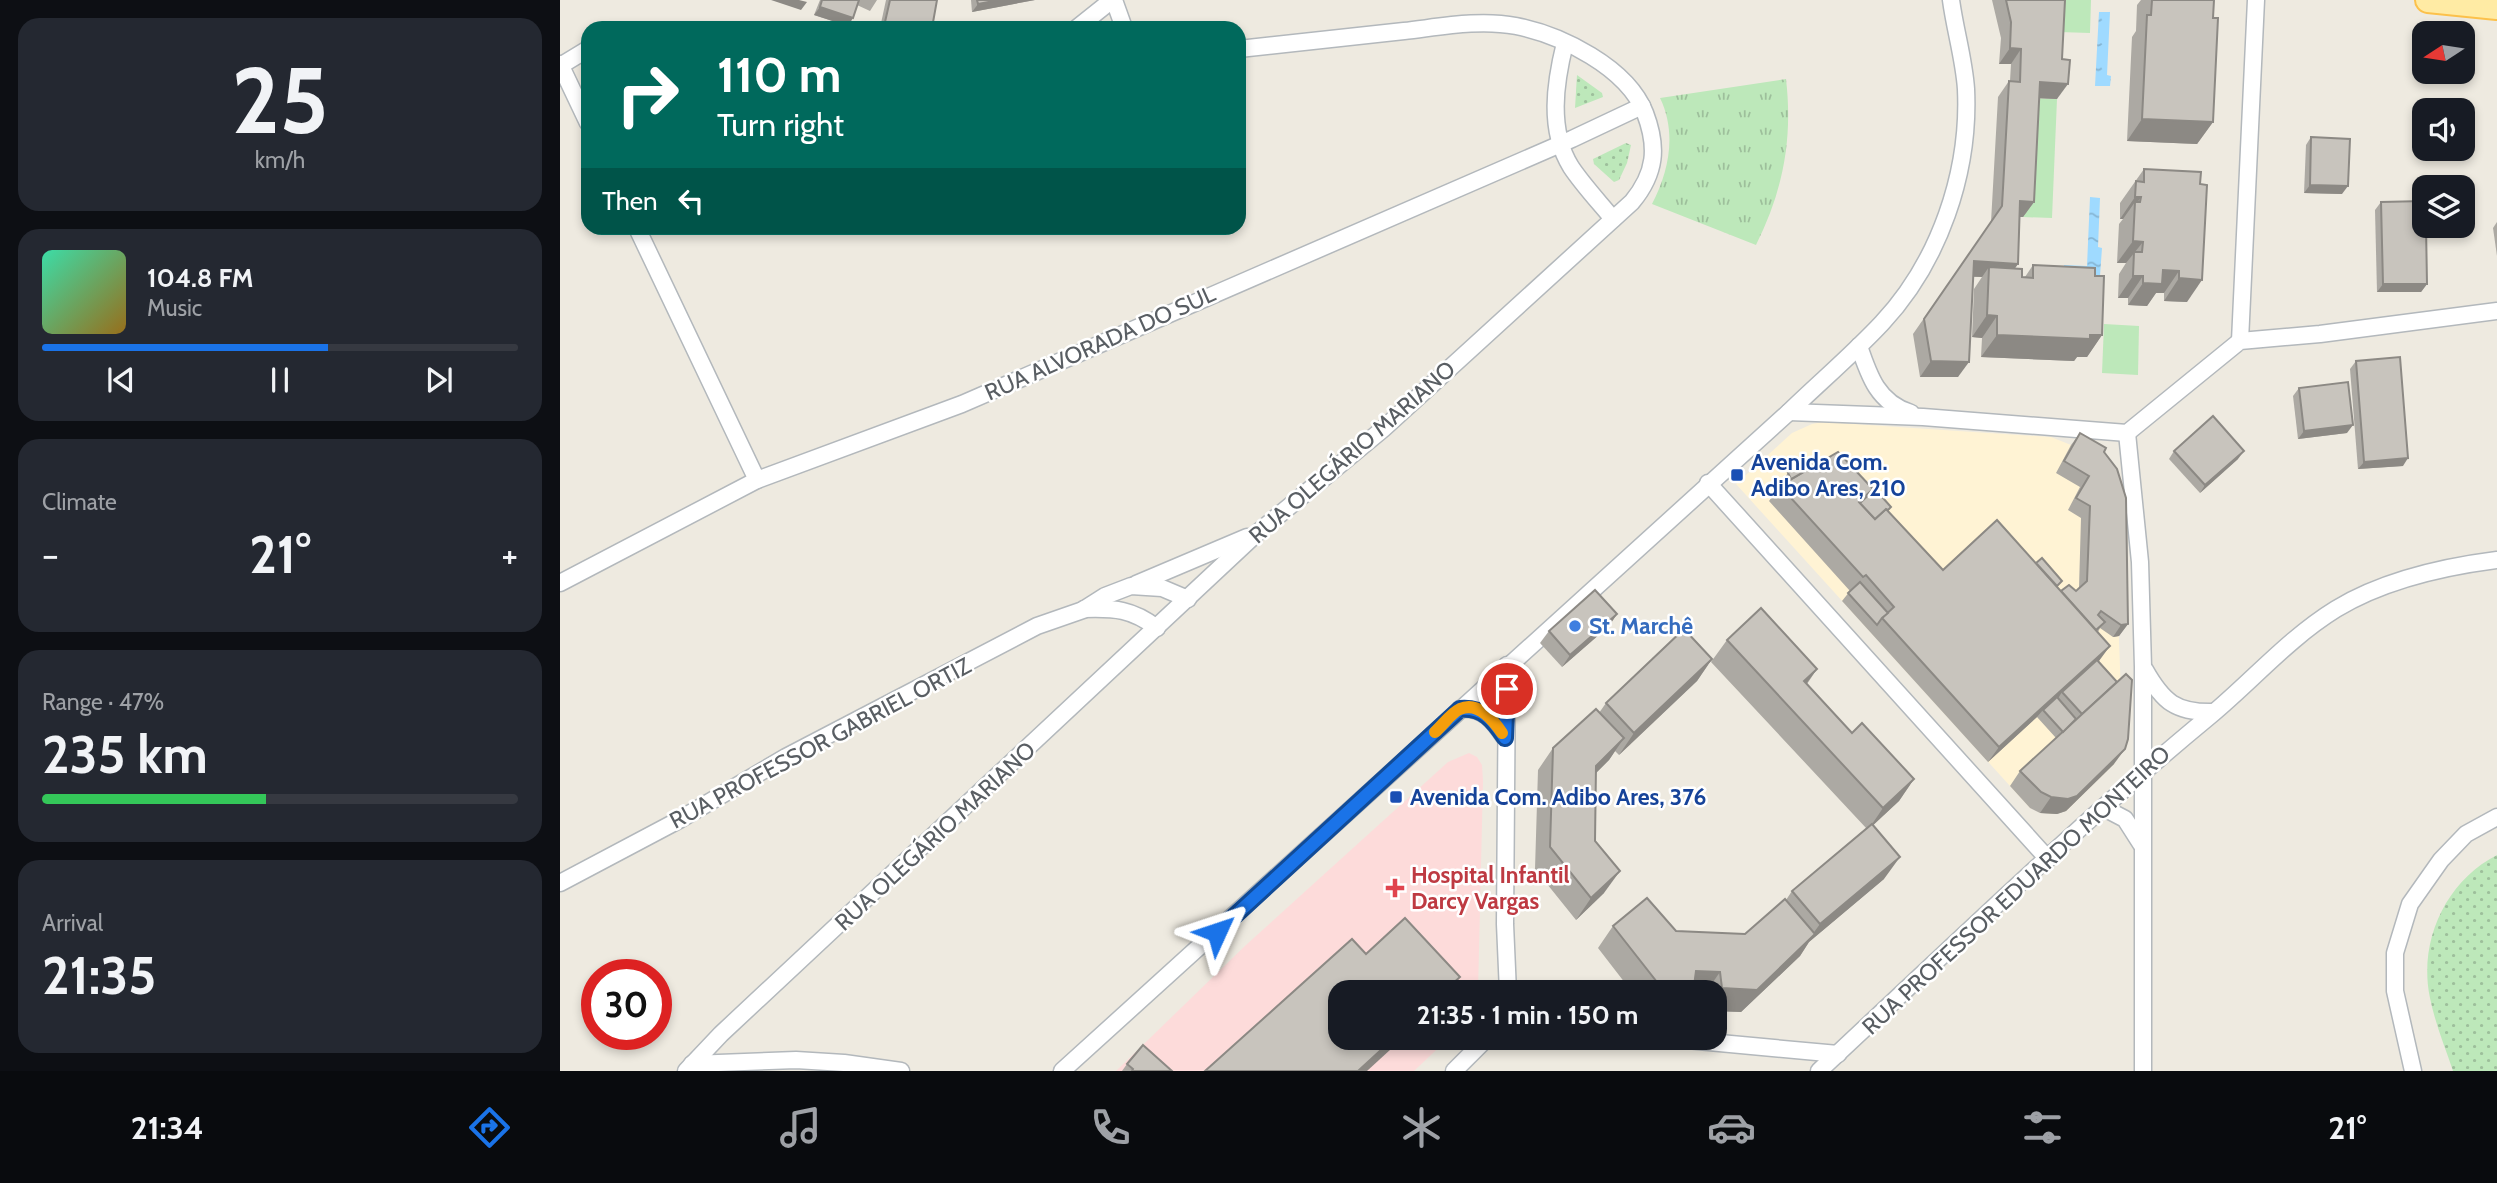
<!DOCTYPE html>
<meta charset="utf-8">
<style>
body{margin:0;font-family:Cabin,sans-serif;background:#242831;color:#f1f3f6;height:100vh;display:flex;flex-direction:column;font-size:26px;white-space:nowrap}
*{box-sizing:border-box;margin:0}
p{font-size:23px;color:#9ea1a6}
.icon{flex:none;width:38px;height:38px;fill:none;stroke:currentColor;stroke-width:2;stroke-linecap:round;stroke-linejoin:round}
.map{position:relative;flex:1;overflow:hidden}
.details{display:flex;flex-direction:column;gap:18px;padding:18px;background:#0d0f14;width:560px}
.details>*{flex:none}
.guide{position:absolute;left:21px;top:21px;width:665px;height:214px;border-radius:21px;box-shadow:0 4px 10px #0003;background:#00695c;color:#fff;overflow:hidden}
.needle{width:46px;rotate:258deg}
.controls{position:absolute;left:1852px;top:21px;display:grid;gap:14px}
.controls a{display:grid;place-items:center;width:63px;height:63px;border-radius:14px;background:#171b24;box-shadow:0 4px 10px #0003;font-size:35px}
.speed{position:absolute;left:21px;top:959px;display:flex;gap:14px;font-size:35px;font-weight:700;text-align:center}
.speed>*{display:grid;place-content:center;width:91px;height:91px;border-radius:50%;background:#171b24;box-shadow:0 4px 10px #0003;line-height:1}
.speed .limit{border:10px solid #d22;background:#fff;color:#111}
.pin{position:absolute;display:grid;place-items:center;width:60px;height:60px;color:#fff;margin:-30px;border:4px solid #fff;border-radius:50%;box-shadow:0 2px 7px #0007}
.me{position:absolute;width:77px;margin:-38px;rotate:48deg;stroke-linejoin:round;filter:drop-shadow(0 0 5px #0008)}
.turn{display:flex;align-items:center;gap:24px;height:147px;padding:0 21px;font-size:32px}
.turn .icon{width:91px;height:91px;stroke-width:2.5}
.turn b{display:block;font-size:49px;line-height:60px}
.then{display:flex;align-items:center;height:66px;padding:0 21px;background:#0003;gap:14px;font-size:26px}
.big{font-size:52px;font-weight:700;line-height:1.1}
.details .tile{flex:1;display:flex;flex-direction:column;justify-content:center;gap:10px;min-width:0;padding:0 24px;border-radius:21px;background:#242831}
.details .dial{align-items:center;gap:0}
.dial b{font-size:91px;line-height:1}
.song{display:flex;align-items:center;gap:21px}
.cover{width:84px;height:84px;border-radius:10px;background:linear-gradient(135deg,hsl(160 70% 55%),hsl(40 70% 35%))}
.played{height:7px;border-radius:4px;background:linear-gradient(90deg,#1a73e8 60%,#363941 60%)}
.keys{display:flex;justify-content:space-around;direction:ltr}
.heat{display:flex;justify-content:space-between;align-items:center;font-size:38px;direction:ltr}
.charge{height:10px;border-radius:5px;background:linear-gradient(90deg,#34c759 47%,#363941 0)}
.trip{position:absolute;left:768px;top:980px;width:399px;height:70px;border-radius:21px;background:#171b24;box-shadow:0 4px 10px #0003;font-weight:700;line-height:70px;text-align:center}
.tab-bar{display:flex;height:112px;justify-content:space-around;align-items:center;background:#090b0e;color:#9ea1a6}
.tab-bar .icon{width:49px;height:49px}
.tab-bar .selected{color:#1a73e8}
.tab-bar b{font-size:32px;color:#f1f3f6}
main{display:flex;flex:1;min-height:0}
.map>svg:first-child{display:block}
.commercial{fill:#fff3d4}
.medical{fill:#fddbda}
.grass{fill:url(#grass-tufts)}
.park{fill:url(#park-dots)}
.garden{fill:#bde8ba}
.water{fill:url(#water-ripples)}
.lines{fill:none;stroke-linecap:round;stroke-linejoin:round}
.street-casing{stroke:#b3b8bc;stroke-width:19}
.primary-casing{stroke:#fcc14b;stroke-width:28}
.street{stroke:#fff;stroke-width:16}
.primary{stroke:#ffeba4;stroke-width:24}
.wall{fill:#aca9a3}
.shaded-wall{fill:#8c8984}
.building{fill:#c8c4bd;stroke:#8c8984;stroke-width:2}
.route-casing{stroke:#114b97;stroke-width:18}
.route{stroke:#1a73e8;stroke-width:12}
.slow{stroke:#f59e0b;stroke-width:12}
.transit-dot{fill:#1a4fb4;stroke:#fff;stroke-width:2.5}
.shop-dot{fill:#3f7fe0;stroke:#fff;stroke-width:2.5}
.health-dot{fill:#e0444e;stroke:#fff;stroke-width:2.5}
.labels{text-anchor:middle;stroke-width:5;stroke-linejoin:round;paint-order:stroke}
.street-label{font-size:23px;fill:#595e63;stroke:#fff}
.transit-label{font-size:23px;font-weight:bold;fill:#164399;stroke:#fff;text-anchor:start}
.shop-label{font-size:23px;font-weight:bold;fill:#366cbe;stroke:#fff;text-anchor:start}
.health-label{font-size:23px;font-weight:bold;fill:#be3a42;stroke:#fff;text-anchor:start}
</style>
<main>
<section class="details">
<div class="tile dial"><b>25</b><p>km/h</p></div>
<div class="tile">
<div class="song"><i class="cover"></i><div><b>104.8 FM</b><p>Music</p></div></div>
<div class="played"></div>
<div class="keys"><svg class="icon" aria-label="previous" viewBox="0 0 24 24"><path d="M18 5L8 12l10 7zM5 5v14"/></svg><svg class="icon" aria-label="pause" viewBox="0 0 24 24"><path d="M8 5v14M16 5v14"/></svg><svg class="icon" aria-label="next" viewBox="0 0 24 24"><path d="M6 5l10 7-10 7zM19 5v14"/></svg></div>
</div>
<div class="tile"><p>Climate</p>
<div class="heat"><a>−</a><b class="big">21°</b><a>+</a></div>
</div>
<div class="tile"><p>Range · 47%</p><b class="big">235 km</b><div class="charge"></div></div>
<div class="tile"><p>Arrival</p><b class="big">21:35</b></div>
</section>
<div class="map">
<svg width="1937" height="1071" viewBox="0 0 1937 1071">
<defs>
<pattern id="grass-tufts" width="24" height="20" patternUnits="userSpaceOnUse" patternTransform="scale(1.75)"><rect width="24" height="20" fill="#bde8ba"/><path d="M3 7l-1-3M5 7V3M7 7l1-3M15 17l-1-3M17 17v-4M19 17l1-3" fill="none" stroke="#9dbf9b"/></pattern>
<pattern id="park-dots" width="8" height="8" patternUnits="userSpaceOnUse" patternTransform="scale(1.75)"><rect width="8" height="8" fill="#bde8ba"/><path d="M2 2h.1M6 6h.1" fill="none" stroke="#9dbf9b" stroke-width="1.8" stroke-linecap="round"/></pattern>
<pattern id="water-ripples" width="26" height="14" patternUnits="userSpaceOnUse" patternTransform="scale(1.75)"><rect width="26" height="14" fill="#9fdaff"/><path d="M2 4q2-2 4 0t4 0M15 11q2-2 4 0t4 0" fill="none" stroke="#85b4d2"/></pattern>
</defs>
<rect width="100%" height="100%" fill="#eeeae0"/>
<polygon class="commercial" points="1263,422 1491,437 1511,445 1558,612 1561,695 1558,754 1554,764 1506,811 1490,814 1470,808 1176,484 1232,433 1252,424"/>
<polygon class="medical" points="909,753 917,757 922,765 923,781 918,992 780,992 780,1038 889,1038 854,1071 556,1071 686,945 888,762"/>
<path class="grass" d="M1226 79C1233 139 1223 191 1196 245L1092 204C1109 171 1117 133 1100 98Z"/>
<g class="park">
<polygon points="1017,75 1042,93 1043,97 1015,108"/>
<polygon points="1066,143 1071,145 1067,163 1059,180 1054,182 1034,164 1033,159"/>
<path d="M1937 855V1071H1893C1885 1047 1875 1023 1870 998 1858 941 1886 881 1937 855Z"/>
</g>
<g class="garden">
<polygon points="1500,0 1531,0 1530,33 1499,32"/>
<polygon points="1469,98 1497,99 1492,218 1463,217"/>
<polygon points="1544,324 1579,326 1578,375 1542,373"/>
</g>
<g class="water">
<polygon points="1539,12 1550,12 1547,75 1551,76 1550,86 1535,86"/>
<polygon points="1530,197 1540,198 1538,247 1542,248 1540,276 1503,274 1504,265 1527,266"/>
</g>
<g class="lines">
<defs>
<g id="street">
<polyline points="554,0 564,28"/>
<polyline points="517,28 552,0"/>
<path d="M1005 43C995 83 988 130 1011 167 1023 185 1039 202 1053 219"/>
<polyline points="0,64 28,123"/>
<polyline points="0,66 28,49"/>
<polyline points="77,228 197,480"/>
<polyline points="1680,341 1696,0"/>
<path d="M1299 346C1309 376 1318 403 1351 413"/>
<polyline points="1229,412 1363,417 1567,433 1680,341 1760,334 1937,311"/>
<polyline points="1567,433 1580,562 1583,667 1583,1071"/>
<polyline points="1148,483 1488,859"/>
<polyline points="0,583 197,480 402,404 1012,139 1082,106"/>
<polyline points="576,584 687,537"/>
<path d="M524 609C555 608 572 609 597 628"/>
<polyline points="947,665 945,924 948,992"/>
<path d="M1585 670C1603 702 1616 713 1654 712"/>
<path d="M900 709C923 707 933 720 945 738"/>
<polyline points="1544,808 1565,819 1581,844"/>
<polyline points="0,883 119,820 226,757 477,626 523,610 545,596 571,586 602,588 628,599"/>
<polyline points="1106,1038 1278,1054"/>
<polyline points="132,1064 236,1060 284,1063 341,1071"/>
<path d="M126 1071 161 1034 696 534 823 429 1072 202C1096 173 1098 147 1085 113 1067 67 1001 35 956 26 919 19 880 27 844 31 789 37 734 43 679 49"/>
<path d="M502 1071 1229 412C1260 382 1293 354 1322 323 1379 262 1410 173 1406 89 1404 59 1395 30 1391 0"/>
<polyline points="894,1071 927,1038"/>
<path d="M1259 1071C1388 951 1515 827 1651 715 1693 680 1729 638 1776 609 1824 580 1882 567 1937 560"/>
<polyline points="1853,1071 1835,991 1835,953 1850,904 1881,860 1906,834 1937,817"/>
</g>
<polyline id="primary" points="1868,0 1937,7"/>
</defs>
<use href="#street" class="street-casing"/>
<use href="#primary" class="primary-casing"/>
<use href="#street" class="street"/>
<use href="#primary" class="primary"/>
</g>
<g class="wall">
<polygon points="260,0 317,0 310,11 297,5 288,26 254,15"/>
<polygon points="326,0 377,0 372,28 320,28"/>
<polygon points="411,0 475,0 412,12"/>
<polygon points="1432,0 1505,0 1497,99 1479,98 1474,202 1463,217 1460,217 1458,264 1455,268 1462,277 1465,277 1473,265 1535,276 1542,335 1527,357 1517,357 1514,361 1421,357 1422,338 1412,337 1414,289 1422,277 1413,277 1398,377 1360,377 1353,334 1431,222 1438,97 1449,81 1450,81 1451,64 1439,64 1441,38"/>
<polygon points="1581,0 1654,0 1653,122 1637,144 1567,141 1572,37 1576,31 1577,5"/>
<polygon points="1751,137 1782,194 1744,193 1746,145"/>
<polygon points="1584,169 1641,172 1627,302 1604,301 1604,293 1596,293 1587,306 1568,305 1568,298 1558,298 1559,274 1566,263 1557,263 1559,224 1563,219 1560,219 1560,203"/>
<polygon points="1821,202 1867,284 1861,292 1817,292 1815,210"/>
<polygon points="1937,222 1937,256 1933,228"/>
<polygon points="1796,361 1843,466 1798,469 1790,369"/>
<polygon points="1739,388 1787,433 1738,439 1733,396"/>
<polygon points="1520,433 1544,452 1568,624 1559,636 1553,637 1540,628 1538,632 1538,662 1554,764 1506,811 1497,814 1480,813 1470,808 1450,786 1460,771 1496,738 1477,717 1428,762 1282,601 1290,591 1209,501 1220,486 1228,482 1225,477 1228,473 1254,466 1313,489 1308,496 1328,511 1383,570 1498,588 1501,591 1516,591 1519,588 1521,518 1508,510 1520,487 1496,473 1511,445"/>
<polygon points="1614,451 1678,459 1640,493 1609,459"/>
<polygon points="1057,614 1049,626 1002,667 980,643 989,631"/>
<polygon points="1167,640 1257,669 1247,684 1292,733 1354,779 1339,801 1313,825 1324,879 1249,942 1240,956 1181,1012 1155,1011 1155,992 1072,992 1038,948 1053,926 1116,931 1185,934 1226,900 1232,891 1307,829 1151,662"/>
<polygon points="1152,659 1137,681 1059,755 1055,751 1049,760 1036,773 1035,841 1044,893 1016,920 975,869 978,770 993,748 1039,713 1046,703"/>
<polygon points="567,1064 612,1071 562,1071"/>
</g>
<g class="shaded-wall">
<polygon points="211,0 239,0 247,2 241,10"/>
<polygon points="439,0 475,0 412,12 418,4"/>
<polygon points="260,7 293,18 288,26 254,15"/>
<polygon points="325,22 356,28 321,28"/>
<polygon points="1450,48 1461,49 1451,64 1439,64"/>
<polygon points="1480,82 1508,84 1497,99 1469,98"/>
<polygon points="1582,119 1653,122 1637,144 1567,141"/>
<polygon points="1750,185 1788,186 1782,194 1744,193"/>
<polygon points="1575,197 1581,197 1575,206 1575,202 1563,219 1560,219"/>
<polygon points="1460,201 1474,202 1463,217 1449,217"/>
<polygon points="1573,241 1583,242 1566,263 1557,263"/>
<polygon points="1414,261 1458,264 1447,279 1429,267 1422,277 1404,276"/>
<polygon points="1603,270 1619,271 1604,293 1596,293 1587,306 1568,305 1583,283"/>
<polygon points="1573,276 1583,276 1568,298 1558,298"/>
<polygon points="1619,278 1642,280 1627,302 1604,301"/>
<polygon points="1823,284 1867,284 1861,292 1817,292"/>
<polygon points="1427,315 1437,316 1422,338 1412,337"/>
<polygon points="1437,335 1542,335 1527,357 1517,357 1514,361 1421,357"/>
<polygon points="1371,361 1409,362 1398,377 1360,377"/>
<polygon points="1793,425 1787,433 1738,439 1744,431"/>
<polygon points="1684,451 1678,459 1640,493 1645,485"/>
<polygon points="1848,458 1843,466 1798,469 1804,462"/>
<polygon points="1057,614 1049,626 1002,667 1010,655"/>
<polygon points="1568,624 1559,636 1553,637 1561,625"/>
<polygon points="1550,646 1539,661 1504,694 1502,692 1497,700 1483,710 1477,717 1428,762 1439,747"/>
<polygon points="1152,659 1137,681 1059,755 1074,733"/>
<polygon points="1257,669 1241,691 1244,681"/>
<polygon points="1064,738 1049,760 1021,788 1036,766"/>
<polygon points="1565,749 1554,764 1506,811 1497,814 1480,813 1491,797"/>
<polygon points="1354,779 1339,801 1308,830 1323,808"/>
<polygon points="1340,857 1324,879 1249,942 1240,956 1181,1012 1155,1011 1155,998 1162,988 1249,939 1260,924"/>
<polygon points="1060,871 1044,893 1016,920 1031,898"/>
<polygon points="1136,971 1160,972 1146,992 1089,992 1097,982"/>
<polygon points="900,977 889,992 883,992"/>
<polygon points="834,1038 843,1038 807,1071 798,1071"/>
</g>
<g class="building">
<polygon points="262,0 299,0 293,18 260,7"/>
<polygon points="330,0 377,0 372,28 356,28 325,22"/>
<polygon points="417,0 439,0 418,4"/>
<polygon points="1446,0 1505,0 1502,59 1510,60 1508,84 1480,82 1474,202 1460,201 1458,264 1414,261 1409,362 1371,361 1364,319 1442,206 1449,81 1460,82 1461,49 1450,48 1451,22"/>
<polygon points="1592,0 1654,0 1653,18 1658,18 1653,122 1582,119 1587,15 1591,15"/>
<polygon points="1751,137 1790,139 1788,186 1750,185"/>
<polygon points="1584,169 1641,172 1640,184 1647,185 1642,280 1619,278 1619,271 1603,270 1602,284 1583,283 1583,276 1573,276 1574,252 1582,252 1583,242 1573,241 1575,202 1580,202 1581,197 1575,197 1576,181 1584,182"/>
<polygon points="1864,201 1864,226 1866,226 1867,284 1823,284 1821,202"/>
<polygon points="1473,265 1535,268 1535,276 1544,276 1542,335 1530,335 1530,339 1437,335 1437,316 1427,315 1429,267 1462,269 1462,277 1473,278"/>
<polygon points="1840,357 1848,458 1804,462 1796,361"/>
<polygon points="1788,382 1793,425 1744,431 1739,388"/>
<polygon points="1653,416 1684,451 1645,485 1614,451"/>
<polygon points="1520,433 1546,448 1544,452 1557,469 1566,498 1568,624 1561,625 1541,611 1538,615 1545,622 1536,630 1501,591 1509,585 1516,591 1527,581 1530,506 1516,498 1529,476 1504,461"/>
<polygon points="1278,452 1313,489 1299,502 1315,519 1326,509 1383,570 1437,520 1550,646 1439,747 1322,618 1334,607 1306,575 1303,577 1220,486"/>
<polygon points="1250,460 1254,466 1231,479 1228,473"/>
<polygon points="1315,489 1331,507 1328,510 1326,509 1315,519 1300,503"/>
<polygon points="1482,558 1502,581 1497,586 1476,563"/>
<polygon points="1300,582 1328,613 1322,618 1317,625 1288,593"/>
<polygon points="1035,590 1057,614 1010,655 989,631"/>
<polygon points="1201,608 1257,669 1244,681 1292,733 1302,723 1354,779 1323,808 1167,640"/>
<polygon points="1124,629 1152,659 1074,733 1046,703"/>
<polygon points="1537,660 1557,682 1522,714 1502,692"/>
<polygon points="1566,674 1572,680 1568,739 1565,749 1517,796 1508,799 1491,797 1481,792 1460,771"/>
<polygon points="1497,697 1516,719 1503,732 1483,710"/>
<polygon points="1036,709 1064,738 1036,766 1035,841 1060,871 1031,898 990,847 993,748"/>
<polygon points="1312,824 1340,857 1260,924 1232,891"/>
<polygon points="1087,898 1116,931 1185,934 1225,899 1255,934 1197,990 1162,988 1160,972 1136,971 1134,986 1097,982 1053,926"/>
<polygon points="845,918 900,977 883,992 780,992 780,1038 834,1038 798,1071 645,1071 792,939 806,954"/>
<polygon points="583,1045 612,1071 572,1071 573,1069 567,1064"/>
</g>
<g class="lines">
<defs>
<path id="route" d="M657 932 900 709C923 707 933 720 945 738L947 689"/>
</defs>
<use href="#route" class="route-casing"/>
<use href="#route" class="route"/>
<path class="slow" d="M875 732C882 726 892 712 900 709 918 701 934 721 942 733"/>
</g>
<g class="transit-dot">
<rect x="1170" y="468" width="14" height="14" rx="3.5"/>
<rect x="829" y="790" width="14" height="14" rx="3.5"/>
</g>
<circle class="shop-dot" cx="1015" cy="626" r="7"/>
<path class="health-dot" d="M831.5 877.5h7v7h7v7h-7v7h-7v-7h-7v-7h7z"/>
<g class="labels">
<g class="street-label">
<text transform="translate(540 343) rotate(-24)" y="8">RUA ALVORADA DO SUL</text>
<text transform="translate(792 452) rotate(-41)" y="8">RUA OLEGÁRIO MARIANO</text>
<text transform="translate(260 743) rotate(-28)" y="8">RUA PROFESSOR GABRIEL ORTIZ</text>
<text transform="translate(375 836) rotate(-43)" y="8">RUA OLEGÁRIO MARIANO</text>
<text transform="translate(1456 890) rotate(-43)" y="8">RUA PROFESSOR EDUARDO MONTEIRO</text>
</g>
<g class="transit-label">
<text x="1191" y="470">Avenida Com.<tspan x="1191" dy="26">Adibo Ares, 210</tspan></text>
<text x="850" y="805">Avenida Com. Adibo Ares, 376</text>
</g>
<g class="shop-label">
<text x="1029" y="634">St. Marchê</text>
</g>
<g class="health-label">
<text x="851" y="883">Hospital Infantil<tspan x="851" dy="26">Darcy Vargas</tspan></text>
</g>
</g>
</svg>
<div class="controls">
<a><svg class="needle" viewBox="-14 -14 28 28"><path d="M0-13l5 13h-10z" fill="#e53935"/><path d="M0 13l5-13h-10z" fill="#9ea1a6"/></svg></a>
<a><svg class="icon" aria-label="sound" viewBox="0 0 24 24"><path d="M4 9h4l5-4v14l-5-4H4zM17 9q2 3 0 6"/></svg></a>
<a><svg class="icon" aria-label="layers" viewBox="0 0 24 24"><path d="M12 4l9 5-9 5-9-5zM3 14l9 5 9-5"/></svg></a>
</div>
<div class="speed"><div class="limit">30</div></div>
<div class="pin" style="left:947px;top:689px;background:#d93025"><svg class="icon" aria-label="arrive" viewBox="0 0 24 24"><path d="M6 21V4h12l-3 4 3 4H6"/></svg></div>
<svg class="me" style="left:657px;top:932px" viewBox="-20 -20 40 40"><path d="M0-17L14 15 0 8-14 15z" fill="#1a73e8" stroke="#fff" stroke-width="4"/></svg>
<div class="trip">21:35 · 1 min · 150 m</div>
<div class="guide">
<div class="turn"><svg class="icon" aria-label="right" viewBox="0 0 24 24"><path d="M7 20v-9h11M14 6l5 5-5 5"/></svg><div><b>110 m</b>Turn right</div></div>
<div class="then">Then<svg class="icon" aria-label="left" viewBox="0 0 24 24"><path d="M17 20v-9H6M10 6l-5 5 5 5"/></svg></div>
</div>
</div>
</main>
<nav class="tab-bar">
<b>21:34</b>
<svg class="icon selected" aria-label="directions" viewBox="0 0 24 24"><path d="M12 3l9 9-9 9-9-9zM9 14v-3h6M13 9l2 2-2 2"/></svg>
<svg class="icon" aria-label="music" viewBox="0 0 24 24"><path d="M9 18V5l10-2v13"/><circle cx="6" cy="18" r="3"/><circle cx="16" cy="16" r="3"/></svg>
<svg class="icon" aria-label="phone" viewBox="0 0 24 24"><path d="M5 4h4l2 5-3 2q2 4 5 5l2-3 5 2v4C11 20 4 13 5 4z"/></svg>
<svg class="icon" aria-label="climate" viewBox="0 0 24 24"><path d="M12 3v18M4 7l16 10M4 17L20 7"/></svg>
<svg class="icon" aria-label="car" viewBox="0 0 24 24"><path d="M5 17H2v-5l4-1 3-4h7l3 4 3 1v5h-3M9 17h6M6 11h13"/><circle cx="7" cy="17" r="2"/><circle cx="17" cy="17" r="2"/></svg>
<svg class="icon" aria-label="filters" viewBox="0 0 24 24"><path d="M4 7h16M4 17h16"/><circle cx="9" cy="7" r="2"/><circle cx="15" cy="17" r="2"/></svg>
<b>21°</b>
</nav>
